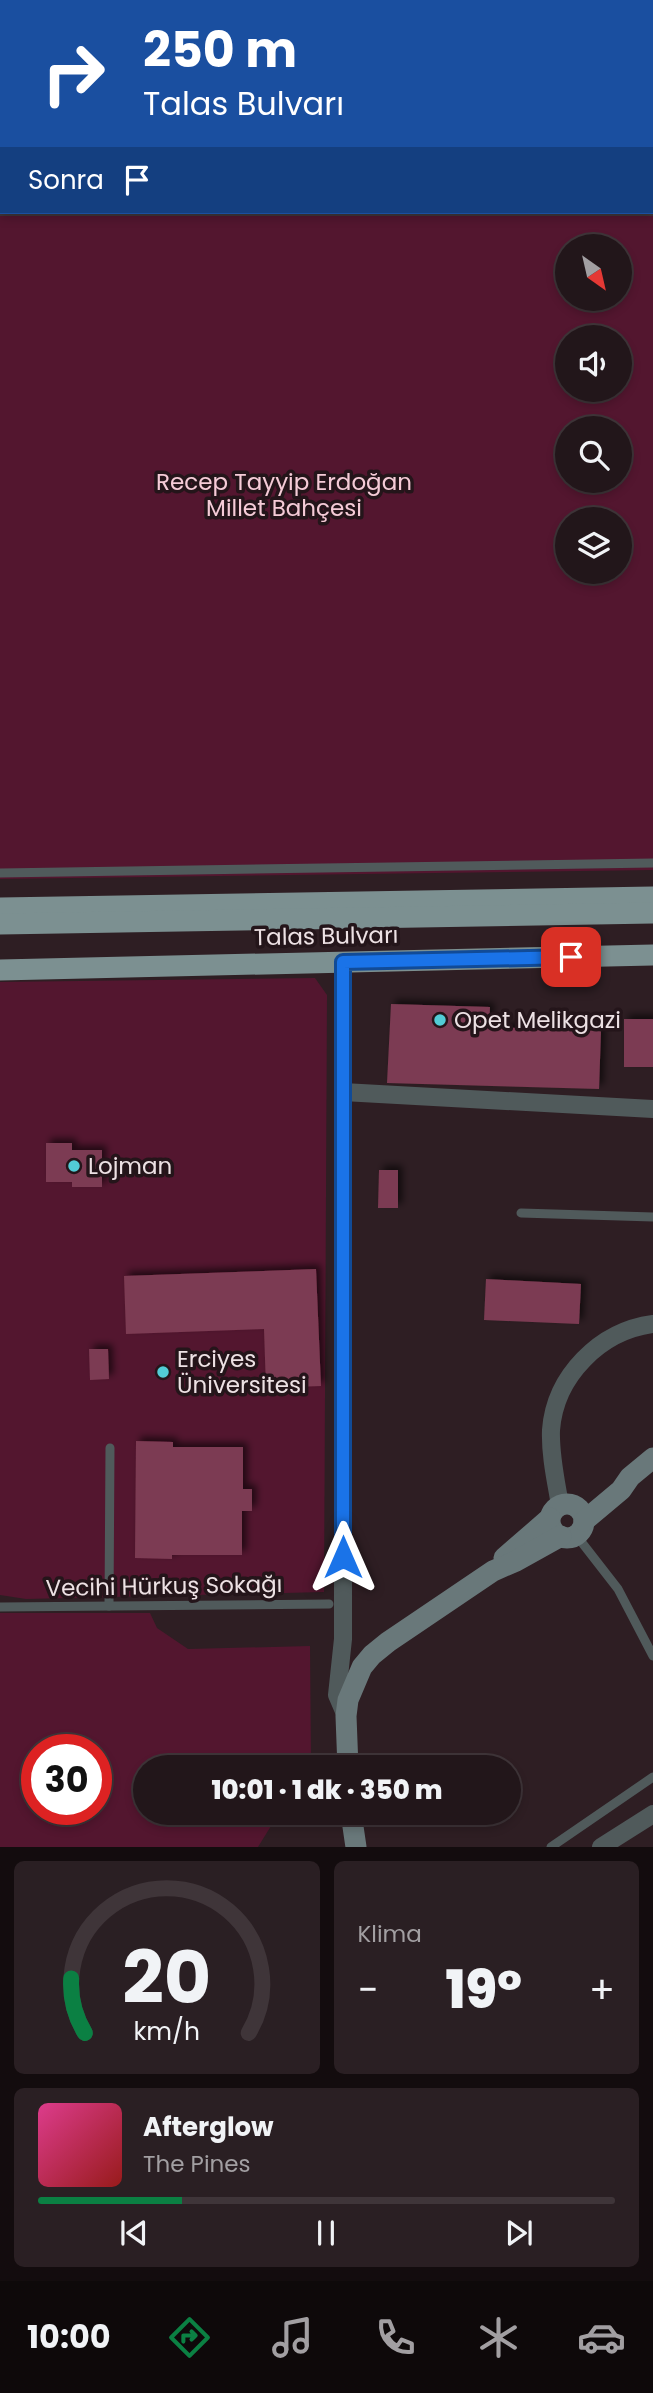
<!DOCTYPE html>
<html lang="tr">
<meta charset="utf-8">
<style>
body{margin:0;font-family:Poppins,sans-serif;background:#2a1f23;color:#f1f3f6;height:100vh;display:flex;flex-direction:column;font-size:26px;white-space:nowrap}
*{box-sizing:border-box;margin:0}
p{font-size:23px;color:#a29fa2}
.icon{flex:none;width:38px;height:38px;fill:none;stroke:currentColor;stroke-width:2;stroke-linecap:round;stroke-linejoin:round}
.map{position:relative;height:1847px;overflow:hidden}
.sheet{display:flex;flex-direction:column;gap:14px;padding:14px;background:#130c0e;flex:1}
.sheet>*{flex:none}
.top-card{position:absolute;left:0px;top:0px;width:654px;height:214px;box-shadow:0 4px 10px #0003,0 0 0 2px #3f3539;background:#1a4fa0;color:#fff;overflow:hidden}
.needle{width:46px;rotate:146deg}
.buttons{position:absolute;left:555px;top:234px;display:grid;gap:14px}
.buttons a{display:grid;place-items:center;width:77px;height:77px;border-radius:50%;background:#22161a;box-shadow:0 4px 10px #0003,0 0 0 2px #3f3539;font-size:35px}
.speed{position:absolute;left:21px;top:1734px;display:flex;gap:14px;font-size:35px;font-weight:700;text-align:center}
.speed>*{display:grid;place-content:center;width:91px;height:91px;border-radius:50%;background:#22161a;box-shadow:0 4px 10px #0003,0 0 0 2px #3f3539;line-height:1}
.speed .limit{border:10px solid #d22;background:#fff;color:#111}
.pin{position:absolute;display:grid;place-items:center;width:60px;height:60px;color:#fff;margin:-30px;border-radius:14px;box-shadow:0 4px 10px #0006}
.me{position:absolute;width:77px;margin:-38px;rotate:0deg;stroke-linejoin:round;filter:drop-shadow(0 0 5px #0008)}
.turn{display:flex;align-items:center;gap:24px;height:147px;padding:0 28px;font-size:32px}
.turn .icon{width:91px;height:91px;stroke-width:2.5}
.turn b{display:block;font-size:49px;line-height:60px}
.then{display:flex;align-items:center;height:66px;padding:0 28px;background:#0003;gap:14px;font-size:26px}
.big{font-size:52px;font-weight:800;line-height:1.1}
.sheet .widget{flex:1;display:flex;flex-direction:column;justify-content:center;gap:10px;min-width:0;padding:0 24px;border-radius:10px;background:#2a1f23}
.sheet .dial{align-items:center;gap:0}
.dial svg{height:182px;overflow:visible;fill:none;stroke:#3f3539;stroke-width:7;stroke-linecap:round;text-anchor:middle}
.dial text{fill:#f1f3f6;stroke:none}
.song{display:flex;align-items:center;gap:21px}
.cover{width:84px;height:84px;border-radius:10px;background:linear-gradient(135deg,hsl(330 70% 55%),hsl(0 70% 35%))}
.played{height:7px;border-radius:4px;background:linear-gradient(90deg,#0b8043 25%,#3f3539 25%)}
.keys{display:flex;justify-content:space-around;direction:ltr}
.heat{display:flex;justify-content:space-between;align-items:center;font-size:38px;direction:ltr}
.sheet .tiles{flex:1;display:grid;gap:14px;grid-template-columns:1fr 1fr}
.widget:last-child{grid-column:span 2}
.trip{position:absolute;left:133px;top:1755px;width:388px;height:70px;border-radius:35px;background:#22161a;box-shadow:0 4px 10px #0003,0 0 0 2px #3f3539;font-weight:800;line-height:70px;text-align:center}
.menu{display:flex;height:112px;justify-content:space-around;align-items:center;background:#0e090a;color:#a29fa2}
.menu .icon{width:49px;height:49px}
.menu .on{color:#0b8043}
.menu b{font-size:32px;color:#f1f3f6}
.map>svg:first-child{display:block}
.green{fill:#53162f;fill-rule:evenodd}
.building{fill:#7c3b52;filter:url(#shadow)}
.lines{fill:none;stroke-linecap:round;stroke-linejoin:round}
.lane{stroke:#505a5b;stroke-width:9}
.street{stroke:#505a5b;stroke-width:18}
.secondary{stroke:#69787a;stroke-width:21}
.primary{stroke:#7c9091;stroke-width:21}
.route-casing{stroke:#114b97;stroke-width:18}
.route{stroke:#1a73e8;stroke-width:12}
.poi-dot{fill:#52ccd6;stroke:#24151a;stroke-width:2.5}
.labels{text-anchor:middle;stroke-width:7;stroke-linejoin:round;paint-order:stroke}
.park-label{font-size:23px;fill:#f5cbd7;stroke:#24151a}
.street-label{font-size:23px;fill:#ede1e4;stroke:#24151a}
.poi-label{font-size:23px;fill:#ede1e4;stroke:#24151a;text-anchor:start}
</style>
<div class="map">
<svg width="653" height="1847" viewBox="0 0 653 1847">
<defs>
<filter id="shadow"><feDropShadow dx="4.5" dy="-4.5" stdDeviation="3.5" flood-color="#0009"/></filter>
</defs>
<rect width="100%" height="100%" fill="#2e1e23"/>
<g class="green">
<path d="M0 0H653V870L0 879ZM2 2H653V212H2ZM567 247H620V299H567ZM567 338H620V390H567ZM567 429H620V481H567ZM567 520H620V572H567Z"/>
<polygon points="315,978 327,995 324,1592 26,1599 0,1595 0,982"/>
<path d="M0 1613H150L157 1628 188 1649 310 1646 311 1763 308 1767 145 1768V1813H279L258 1847H0ZM96 1750V1810H37V1750Z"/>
</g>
<g class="building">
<polygon points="391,1004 490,1007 489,1027 601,1031 599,1089 387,1083"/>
<rect x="624" y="1019" width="29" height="48"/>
<polygon points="46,1143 72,1143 72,1150 102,1150 102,1187 72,1187 72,1182 46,1182"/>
<polygon points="379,1170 398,1170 398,1208 378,1208"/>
<polygon points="316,1269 321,1386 266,1388 264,1329 126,1334 124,1276"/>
<polygon points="486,1279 581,1284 579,1324 484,1320"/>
<polygon points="89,1349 108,1349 109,1379 90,1380"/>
<polygon points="136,1441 173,1442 173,1447 243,1447 243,1489 252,1489 252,1511 242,1511 242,1555 172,1555 172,1559 135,1558"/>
</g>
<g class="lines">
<g class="lane">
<polyline points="0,873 653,863"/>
<polyline points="521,1213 653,1217"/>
<polyline points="576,1535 618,1589 653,1656"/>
<polyline points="109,1606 110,1448"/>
<polyline points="0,1607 329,1604"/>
<polyline points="551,1847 653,1777"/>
</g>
<g class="street">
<polyline points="343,962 343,1639 337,1695 346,1716"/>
<polyline points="343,1092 653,1109"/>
<path d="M560 1505C556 1481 550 1455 551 1430 555 1376 600 1331 653 1324"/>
<polyline points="601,1847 653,1814"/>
</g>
<g class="secondary">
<circle cx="567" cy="1521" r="17"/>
<polyline points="584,1521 621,1490 630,1477 653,1458"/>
<polyline points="504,1558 550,1518"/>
<polyline points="348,1768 346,1716 348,1700 362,1667 372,1655 388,1642 493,1571 516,1561 561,1536"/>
<polyline points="351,1813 356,1847"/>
</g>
<g class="primary">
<polyline points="0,908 653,897"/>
<polyline points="0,924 653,913"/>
<polyline points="0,970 653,955"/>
</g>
</g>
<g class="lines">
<defs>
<polyline id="route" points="343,1557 343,962 571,957"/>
</defs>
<use href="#route" class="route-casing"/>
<use href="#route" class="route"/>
</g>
<g class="poi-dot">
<circle cx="440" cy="1020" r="7"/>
<circle cx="74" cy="1166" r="7"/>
<circle cx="163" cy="1372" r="7"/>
</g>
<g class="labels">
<g class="park-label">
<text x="284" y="490">Recep Tayyip Erdoğan<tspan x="284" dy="26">Millet Bahçesi</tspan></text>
</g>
<g class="street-label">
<text transform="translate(326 936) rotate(-1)" y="8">Talas Bulvarı</text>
<text transform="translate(164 1586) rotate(-1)" y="8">Vecihi Hürkuş Sokağı</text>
</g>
<g class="poi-label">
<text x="454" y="1028">Opet Melikgazi</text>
<text x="88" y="1174">Lojman</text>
<text x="177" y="1367">Erciyes<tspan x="177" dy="26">Üniversitesi</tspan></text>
</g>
</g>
</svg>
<div class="buttons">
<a><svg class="needle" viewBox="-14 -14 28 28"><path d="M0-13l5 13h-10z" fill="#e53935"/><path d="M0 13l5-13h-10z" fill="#a29fa2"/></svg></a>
<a><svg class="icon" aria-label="sound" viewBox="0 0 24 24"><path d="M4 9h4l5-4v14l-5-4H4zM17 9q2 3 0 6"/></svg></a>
<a><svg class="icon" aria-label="search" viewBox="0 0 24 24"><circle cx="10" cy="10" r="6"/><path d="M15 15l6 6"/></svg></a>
<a><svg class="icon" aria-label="layers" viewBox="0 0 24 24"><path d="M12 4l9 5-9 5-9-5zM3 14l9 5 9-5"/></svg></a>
</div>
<div class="speed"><div class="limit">30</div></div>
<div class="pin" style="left:571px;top:957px;background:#d93025"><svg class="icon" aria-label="arrive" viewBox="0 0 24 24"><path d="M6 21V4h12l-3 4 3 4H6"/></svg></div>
<svg class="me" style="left:343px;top:1557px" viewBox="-20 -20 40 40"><path d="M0-17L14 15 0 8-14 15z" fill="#1a73e8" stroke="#fff" stroke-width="4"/></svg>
<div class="trip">10:01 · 1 dk · 350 m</div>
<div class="top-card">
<div class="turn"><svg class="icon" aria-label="right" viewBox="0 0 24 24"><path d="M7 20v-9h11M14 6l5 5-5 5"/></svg><div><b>250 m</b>Talas Bulvarı</div></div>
<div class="then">Sonra<svg class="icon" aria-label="arrive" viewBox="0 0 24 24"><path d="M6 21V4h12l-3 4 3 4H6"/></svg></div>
</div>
</div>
<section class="sheet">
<div class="tiles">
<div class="widget dial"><svg viewBox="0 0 100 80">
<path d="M14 69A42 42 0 1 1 86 69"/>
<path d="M14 69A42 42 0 0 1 8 45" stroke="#0b8043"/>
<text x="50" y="56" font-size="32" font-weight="700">20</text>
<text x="50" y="72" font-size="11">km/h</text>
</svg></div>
<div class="widget"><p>Klima</p>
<div class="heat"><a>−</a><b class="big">19°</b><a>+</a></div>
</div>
<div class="widget">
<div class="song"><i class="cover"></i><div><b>Afterglow</b><p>The Pines</p></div></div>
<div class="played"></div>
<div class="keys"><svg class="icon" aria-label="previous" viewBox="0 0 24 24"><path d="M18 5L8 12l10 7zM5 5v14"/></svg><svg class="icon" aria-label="pause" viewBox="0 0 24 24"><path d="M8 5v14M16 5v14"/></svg><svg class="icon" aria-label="next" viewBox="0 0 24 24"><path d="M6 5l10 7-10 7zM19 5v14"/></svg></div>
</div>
</div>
</section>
<nav class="menu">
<b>10:00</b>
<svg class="icon on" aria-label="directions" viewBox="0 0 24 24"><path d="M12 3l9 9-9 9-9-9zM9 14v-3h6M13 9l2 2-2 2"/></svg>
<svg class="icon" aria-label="music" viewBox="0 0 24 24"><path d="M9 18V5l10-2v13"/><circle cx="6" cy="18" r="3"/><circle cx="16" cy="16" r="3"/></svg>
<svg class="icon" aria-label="phone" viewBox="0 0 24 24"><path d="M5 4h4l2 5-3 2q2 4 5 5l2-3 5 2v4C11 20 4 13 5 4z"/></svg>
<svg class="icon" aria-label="climate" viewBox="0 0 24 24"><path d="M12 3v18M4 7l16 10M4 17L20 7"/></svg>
<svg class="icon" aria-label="car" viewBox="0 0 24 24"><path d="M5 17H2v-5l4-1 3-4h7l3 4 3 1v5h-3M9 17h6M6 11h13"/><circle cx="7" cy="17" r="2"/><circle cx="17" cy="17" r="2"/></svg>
</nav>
